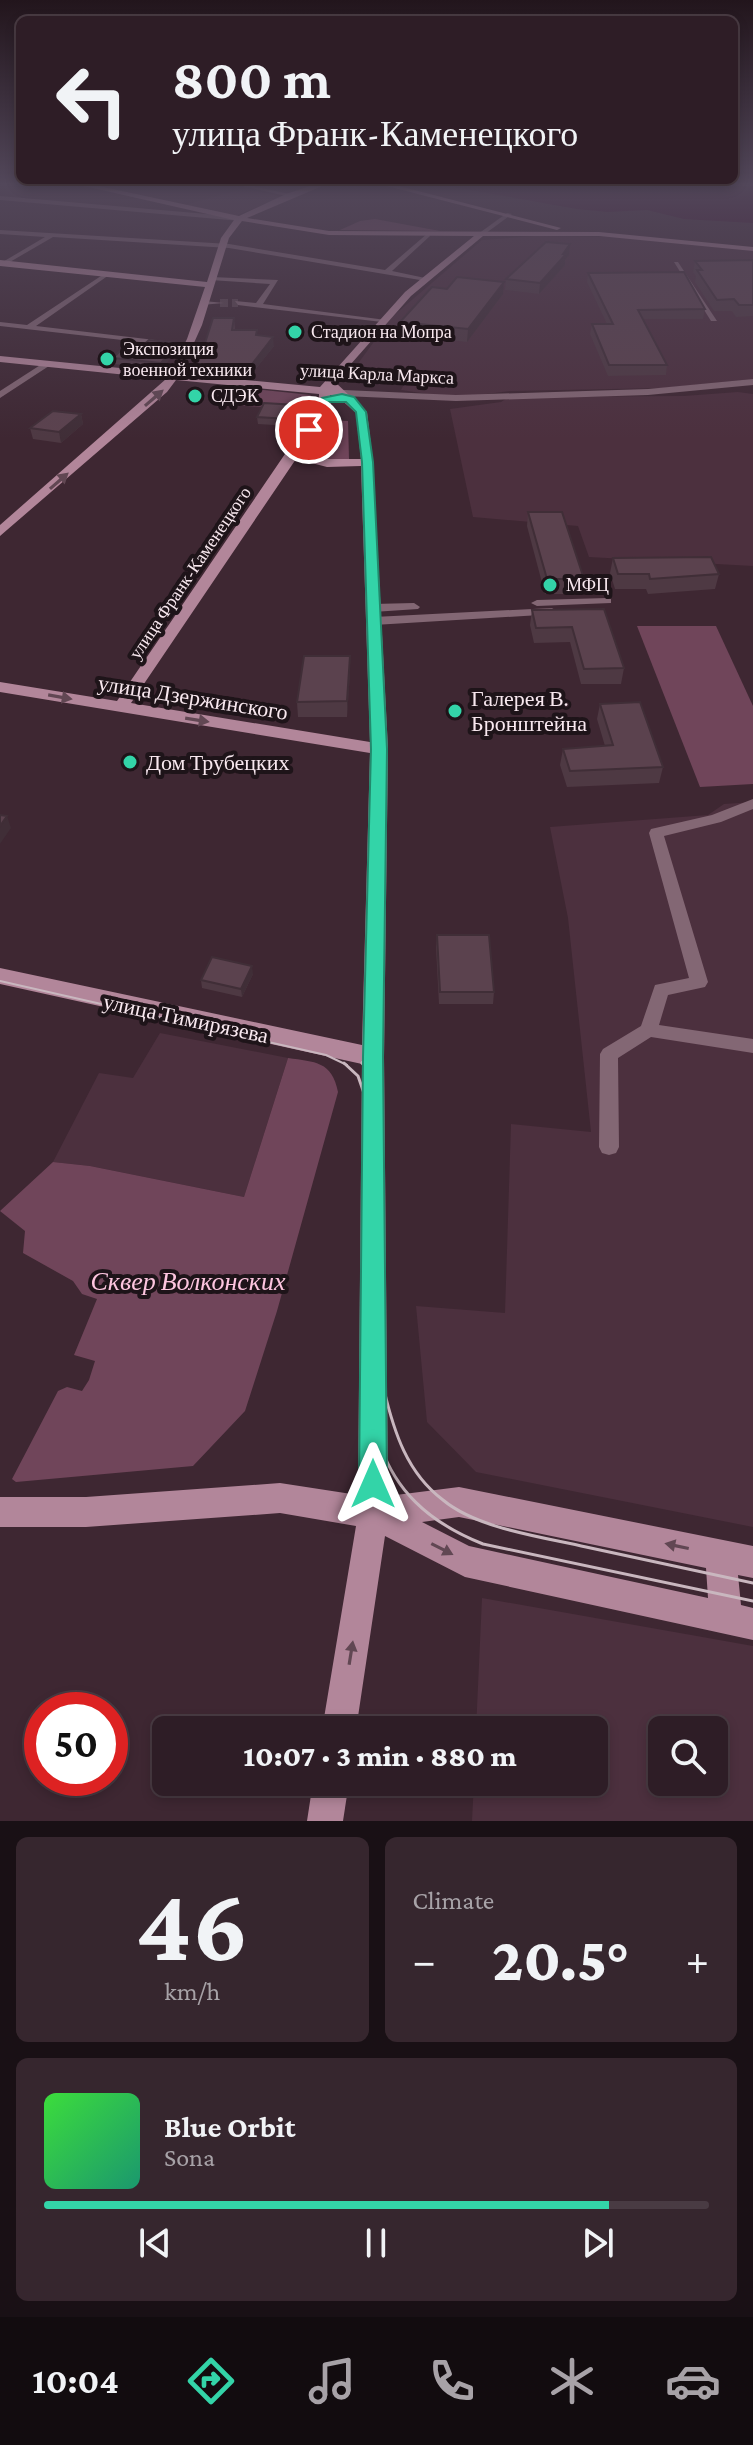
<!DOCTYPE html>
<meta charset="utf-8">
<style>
body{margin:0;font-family:"Crimson Pro",serif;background:#36262e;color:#f1f3f6;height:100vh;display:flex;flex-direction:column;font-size:30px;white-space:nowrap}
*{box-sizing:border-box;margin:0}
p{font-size:26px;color:#a7a2a7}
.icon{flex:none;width:44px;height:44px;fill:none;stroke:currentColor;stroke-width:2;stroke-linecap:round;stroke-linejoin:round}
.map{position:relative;height:1821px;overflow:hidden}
.sheet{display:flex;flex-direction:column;gap:16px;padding:16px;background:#191015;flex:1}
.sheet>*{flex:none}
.banner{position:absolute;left:16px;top:16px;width:722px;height:168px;border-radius:12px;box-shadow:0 4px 12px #0003,0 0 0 2px #493b43;background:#2e1d26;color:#f1f3f6;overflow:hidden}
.fabs{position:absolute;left:648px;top:1716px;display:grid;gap:16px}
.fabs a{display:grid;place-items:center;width:80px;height:80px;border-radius:12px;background:#2e1d26;box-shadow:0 4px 12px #0003,0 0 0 2px #493b43;font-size:40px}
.speed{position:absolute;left:24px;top:1692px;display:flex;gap:16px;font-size:40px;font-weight:700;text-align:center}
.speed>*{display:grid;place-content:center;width:104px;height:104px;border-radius:50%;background:#2e1d26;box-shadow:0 4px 12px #0003,0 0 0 2px #493b43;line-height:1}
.speed .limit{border:12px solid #d22;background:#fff;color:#111}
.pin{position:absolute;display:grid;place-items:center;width:68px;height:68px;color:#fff;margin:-34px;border:4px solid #fff;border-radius:50%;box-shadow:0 2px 8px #0007}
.me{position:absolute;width:88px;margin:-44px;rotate:0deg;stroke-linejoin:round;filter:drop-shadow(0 0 6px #0008)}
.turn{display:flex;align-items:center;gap:28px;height:168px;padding:0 24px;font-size:36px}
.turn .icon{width:104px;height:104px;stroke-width:2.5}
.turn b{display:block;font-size:56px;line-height:68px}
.big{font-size:60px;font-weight:800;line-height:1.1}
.sheet .widget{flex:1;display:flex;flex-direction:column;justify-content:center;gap:12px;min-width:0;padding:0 28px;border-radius:12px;background:#36262e}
.sheet .dial{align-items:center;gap:0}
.dial b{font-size:104px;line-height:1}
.song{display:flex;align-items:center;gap:24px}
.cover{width:96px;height:96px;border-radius:12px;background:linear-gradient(135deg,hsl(120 70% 55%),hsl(160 70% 35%))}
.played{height:8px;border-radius:4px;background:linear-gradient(90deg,#33d4a8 85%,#493b43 85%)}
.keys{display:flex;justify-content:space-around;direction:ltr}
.heat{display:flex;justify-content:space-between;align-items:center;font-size:44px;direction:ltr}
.sheet .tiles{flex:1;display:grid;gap:16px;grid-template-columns:1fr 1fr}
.widget:last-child{grid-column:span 2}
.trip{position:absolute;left:152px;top:1716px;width:456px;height:80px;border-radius:12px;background:#2e1d26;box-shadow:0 4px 12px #0003,0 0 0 2px #493b43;font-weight:800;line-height:80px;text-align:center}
.tab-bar{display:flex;height:128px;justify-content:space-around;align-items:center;background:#120c0f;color:#a7a2a7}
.tab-bar .icon{width:56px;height:56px}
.tab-bar .selected{color:#33d4a8}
.tab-bar b{font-size:36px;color:#f1f3f6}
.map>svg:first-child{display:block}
.built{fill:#4c303e;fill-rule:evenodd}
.green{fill:#70455a}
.water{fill:#360121}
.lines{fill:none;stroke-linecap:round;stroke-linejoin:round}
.ferry{stroke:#fba0cd;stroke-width:2;stroke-dasharray:4 3;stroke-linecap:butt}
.street-tunnel{stroke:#5a444e;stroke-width:8;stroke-dasharray:8 4;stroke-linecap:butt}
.street{fill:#836774;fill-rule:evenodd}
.secondary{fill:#b2869a;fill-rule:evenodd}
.tram-far1{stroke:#c9b7bf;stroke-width:2}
.tram{stroke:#c9b7bf;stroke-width:3}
.wall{fill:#4e3943}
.shaded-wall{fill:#402e37}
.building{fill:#5b424e;stroke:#402e37;stroke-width:2}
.oneway{fill:#614753}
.route{fill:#33d4a8;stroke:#218a6d;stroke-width:2}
.poi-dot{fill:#33d4a8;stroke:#1e1419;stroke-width:3}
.labels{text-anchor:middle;stroke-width:8;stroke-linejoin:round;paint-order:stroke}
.far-poi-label{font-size:18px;fill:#f8e8ef;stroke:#1e1419;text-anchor:start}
.far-street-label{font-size:18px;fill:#f8e8ef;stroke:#1e1419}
.street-label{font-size:22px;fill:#f8e8ef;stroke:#1e1419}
.poi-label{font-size:22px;fill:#f8e8ef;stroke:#1e1419;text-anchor:start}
.near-park-label{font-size:26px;font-style:italic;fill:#fdc5df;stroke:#1e1419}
</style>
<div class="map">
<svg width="753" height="1821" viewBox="0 0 753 1821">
<rect width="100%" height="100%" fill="#3e2732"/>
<g class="built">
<polygon points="245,188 282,197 235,216 185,205"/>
<polygon points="535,236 618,237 753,251 753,379 663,388 510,391 456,398 401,390 407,378 354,369 392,317 482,240"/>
<polygon points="738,392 753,394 753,566 589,557 578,526 473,517 450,409 501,402 509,397 684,396"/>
<polygon points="753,802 753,1527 476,1472 427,1422 416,1306 505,1313 511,1124 591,1132 568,918 550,827 708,815 724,804"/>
<polygon points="160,1033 288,1058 244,1197 90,1166 53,1162 99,1073 133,1078"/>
<path d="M482 1598 753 1646V1821H472L474 1782H594V1730H476ZM714 1730V1782H662V1730Z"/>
</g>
<g class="green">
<polygon points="375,219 440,231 340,230 360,221"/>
<polygon points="225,386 311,395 303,409 212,404 223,395 216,393"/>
<polygon points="327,420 348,421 349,459 324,460 305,455"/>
<polygon points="637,626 716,626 753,706 753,784 700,787"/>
<path d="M288 1058C315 1062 332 1061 338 1092L277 1311 245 1411 193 1466 16 1482 12 1479 58 1391 67 1387 82 1391 89 1380 95 1361 74 1355 97 1299 82 1294 73 1281 23 1253 25 1231 0 1211 53 1162 90 1166 244 1197Z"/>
</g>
<polygon class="water" points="436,184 753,184 753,223 684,219 647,210 608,212 577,209"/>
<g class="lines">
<polyline class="ferry" points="680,184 753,185"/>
<polyline class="street-tunnel" points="220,303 238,303"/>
<g class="street">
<polygon points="233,184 244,184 294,195 291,197"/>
<polygon points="0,196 241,217 244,219 241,221 0,200"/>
<polygon points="507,213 512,214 482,236 478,236 478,234"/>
<polygon points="0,230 229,244 385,270 428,233 430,236 392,271 430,279 426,281 229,248 53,237 3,266 1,263 45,237 0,234"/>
<polygon points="674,262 678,262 717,321 711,321"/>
<polygon points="107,272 109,275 36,326 189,344 192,348 0,326 0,322 27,325"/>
<polygon points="212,277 278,280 263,304 386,320 382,322 238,305 235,301 256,303 270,284 210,280"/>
<polygon points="204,301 224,303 201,305"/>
<polygon points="45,362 52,364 0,398 0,391"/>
<polygon points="753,379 753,385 648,395 456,401 344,396 340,393 344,390 456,395 648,389"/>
<polygon points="607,598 611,599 611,603 537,606 531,603 537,600"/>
<polygon points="414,603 420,607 418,609 373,612 367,608 373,604"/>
<polygon points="552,608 558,612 556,614 374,625 368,621 374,617"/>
<polygon points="753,799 753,809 721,822 664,836 708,982 705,987 668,995 659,1025 753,1039 753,1053 651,1037 618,1058 619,1147 616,1153 609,1155 602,1153 599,1147 600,1054 603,1049 641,1026 655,985 689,978 649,833 651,829 712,815"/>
</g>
<g class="secondary">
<path d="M75 184H89L239 216 286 194 316 184H327L247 218 329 231 599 232 753 247V251L599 236H483L411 296 335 382 367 412 373 462 388 749 384 1057 388 1496 459 1487 753 1546V1578L738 1575 741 1605 753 1608V1640L465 1577 385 1536 356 1730H322L356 1526 280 1513 86 1527H0V1497H86L280 1483 358 1495 362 1064 0 984V968L362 1045 370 753 0 692V682L117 701 319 404V394L176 380 167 392 0 536V525L166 379 0 362V356L170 373 187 339 205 287 0 266V260L207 282 221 238 234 220ZM242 221 329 235 474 236 405 292 320 387 180 374 202 325 229 238ZM330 395H336L356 413 361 459H327L300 453 331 404ZM296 459 327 467 361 466 370 742 131 703ZM459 1517 706 1568 708 1598 469 1546 422 1522Z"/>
<polygon points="379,184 391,184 561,228 557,230"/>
<polygon points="313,1782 349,1782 343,1821 307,1821"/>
</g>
<g class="tram-far1">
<polyline points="0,981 326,1055 347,1065"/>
<polyline points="362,1062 364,1065"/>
</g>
<g class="tram">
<path d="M344 1063 358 1076 366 1099C366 1160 366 1221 367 1283 367 1397 357 1494 483 1544L753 1601"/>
<path d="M362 1063 374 1078 380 1099 384 1390C394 1432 407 1473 443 1500 478 1529 543 1537 586 1547 642 1559 697 1571 753 1583"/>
</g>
</g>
<g class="wall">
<polygon points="569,255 565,260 565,265 539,294 505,290 506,279"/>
<polygon points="753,260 753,316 736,317 732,311 714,311 695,282 696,276 693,272 695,261"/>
<polygon points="588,273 705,309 703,319 643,319 667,365 666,375 608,376 590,334 592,324 607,324 587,282"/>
<polygon points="504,282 503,294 467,342 400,334 400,322 447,289"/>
<polygon points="234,318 235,330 257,330 257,335 274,346 250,376 195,372 194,364 205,343"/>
<polygon points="139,349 178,349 161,369 114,364 113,358"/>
<polygon points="296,405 296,412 290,426 258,424 257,417"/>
<polygon points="81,414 83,424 61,443 33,439 30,428"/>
<polygon points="528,512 584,579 582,594 545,594 527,526"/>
<polygon points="613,558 719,574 715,589 648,594 646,589 615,589 610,573"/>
<polygon points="604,609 624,668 621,684 581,684 570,642 534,643 530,625 532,610"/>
<polygon points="350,672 347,717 298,717 297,702"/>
<polygon points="600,704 663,767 659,783 567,787 560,765 563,749 605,746 597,719"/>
<polygon points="437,935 494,992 493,1004 439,1004 436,947"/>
<polygon points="253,974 242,997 202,988 201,980"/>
</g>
<g class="shaded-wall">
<polygon points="570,244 569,255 565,260 565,265 539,294 540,283"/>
<polygon points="504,282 503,294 467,342 468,329"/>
<polygon points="273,337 274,346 250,376 249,368"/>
<polygon points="178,343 178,349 161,369 161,363"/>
<polygon points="296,405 296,412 290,426 289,419"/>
<polygon points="81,414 83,424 61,443 59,432"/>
<polygon points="350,656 350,672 347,717 347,701"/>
<polygon points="7,816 11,828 0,844 0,826"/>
<polygon points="252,966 253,974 242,997 241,989"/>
</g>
<g class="building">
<polygon points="546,242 570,244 563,254 566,254 540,283 506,279"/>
<polygon points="753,260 753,305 739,305 734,299 717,300 697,270 702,270 695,261"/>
<polygon points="684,272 705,309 638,310 667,365 609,365 592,324 613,324 588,273"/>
<polygon points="457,277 504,282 468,329 400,322 432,287 447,289"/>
<polygon points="213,318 234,318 232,330 257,330 256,335 273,337 249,368 194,364 199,342 205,343"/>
<polygon points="149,340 178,343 161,363 113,358 124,347 139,349"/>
<polygon points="264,403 296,405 289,419 257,417"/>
<polygon points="53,411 81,414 59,432 30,428"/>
<polygon points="528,512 562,512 584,579 547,579"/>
<polygon points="711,557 719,574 650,579 649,574 618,574 613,558"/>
<polygon points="604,609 624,668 584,669 572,627 536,628 532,610"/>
<polygon points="304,656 350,656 347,701 297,702"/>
<polygon points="640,702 663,767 570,771 563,749 613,745 600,704"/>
<polygon points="0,815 7,816 0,826"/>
<polygon points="437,935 489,935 494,992 440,992"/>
<polygon points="212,957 252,966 241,989 201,980"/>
</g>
<defs><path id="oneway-solid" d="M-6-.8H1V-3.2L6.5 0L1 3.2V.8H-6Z" transform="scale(2)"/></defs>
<g class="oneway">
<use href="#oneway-solid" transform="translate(154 398) rotate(-41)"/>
<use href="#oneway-solid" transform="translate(59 481) rotate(-41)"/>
<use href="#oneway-solid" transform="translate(60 697) rotate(10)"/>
<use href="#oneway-solid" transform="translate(197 720) rotate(9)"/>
<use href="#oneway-solid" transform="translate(677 1546) rotate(-168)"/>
<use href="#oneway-solid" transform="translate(442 1549) rotate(27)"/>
<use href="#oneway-solid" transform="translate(351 1653) rotate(-81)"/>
</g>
<linearGradient id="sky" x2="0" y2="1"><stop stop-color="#22151c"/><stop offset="0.42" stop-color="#52475a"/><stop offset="1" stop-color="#52475a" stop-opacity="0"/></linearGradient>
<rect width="753" height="439" fill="url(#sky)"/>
<polygon class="route" points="342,394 354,397 366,412 373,462 387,749 383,1057 387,1484 383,1494 373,1498 363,1494 359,1484 363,1057 371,749 362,462 356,412 346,402 329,402 312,432 303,430 322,398"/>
<g class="poi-dot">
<circle cx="295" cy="332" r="8"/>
<circle cx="107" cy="359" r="8"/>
<circle cx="195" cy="396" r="8"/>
<circle cx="550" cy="585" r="8"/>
<circle cx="455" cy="711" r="8"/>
<circle cx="130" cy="762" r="8"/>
</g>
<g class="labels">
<g class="far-poi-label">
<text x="311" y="338">Стадион на Мопра</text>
<text x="123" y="355">Экспозиция<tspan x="123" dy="21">военной техники</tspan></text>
<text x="211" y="402">СДЭК</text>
<text x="566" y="591">МФЦ</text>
</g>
<g class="far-street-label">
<text transform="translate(377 374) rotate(3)" y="6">улица Карла Маркса</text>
<text transform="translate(190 573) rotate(-56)" y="6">улица Франк-Каменецкого</text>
</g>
<g class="street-label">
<text transform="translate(193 697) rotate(9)" y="8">улица Дзержинского</text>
<text transform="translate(186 1018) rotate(12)" y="8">улица Тимирязева</text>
</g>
<g class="poi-label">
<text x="471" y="706">Галерея В.<tspan x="471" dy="25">Бронштейна</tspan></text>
<text x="146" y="770">Дом Трубецких</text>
</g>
<g class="near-park-label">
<text x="188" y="1290">Сквер Волконских</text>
</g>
</g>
</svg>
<div class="fabs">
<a><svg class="icon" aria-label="search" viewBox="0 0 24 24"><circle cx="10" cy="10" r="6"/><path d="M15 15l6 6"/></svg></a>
</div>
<div class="speed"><div class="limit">50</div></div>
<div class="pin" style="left:309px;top:430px;background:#d93025"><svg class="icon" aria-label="arrive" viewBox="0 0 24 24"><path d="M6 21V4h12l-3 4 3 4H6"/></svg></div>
<svg class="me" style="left:373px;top:1484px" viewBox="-20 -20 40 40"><path d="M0-17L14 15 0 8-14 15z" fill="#33d4a8" stroke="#fff" stroke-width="4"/></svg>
<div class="trip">10:07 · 3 min · 880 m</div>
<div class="banner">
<div class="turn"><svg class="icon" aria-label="left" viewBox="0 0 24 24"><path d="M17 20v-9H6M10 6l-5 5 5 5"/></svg><div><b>800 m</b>улица Франк-Каменецкого</div></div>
</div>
</div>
<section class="sheet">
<div class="tiles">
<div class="widget dial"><b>46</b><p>km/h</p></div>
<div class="widget"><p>Climate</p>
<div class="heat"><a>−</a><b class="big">20.5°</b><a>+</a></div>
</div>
<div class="widget">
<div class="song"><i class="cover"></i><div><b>Blue Orbit</b><p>Sona</p></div></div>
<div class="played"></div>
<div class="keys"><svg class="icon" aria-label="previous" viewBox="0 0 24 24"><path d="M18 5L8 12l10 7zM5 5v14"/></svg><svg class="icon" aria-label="pause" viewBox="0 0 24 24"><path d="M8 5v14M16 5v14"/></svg><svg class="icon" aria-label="next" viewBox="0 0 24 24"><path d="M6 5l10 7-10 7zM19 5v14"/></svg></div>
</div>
</div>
</section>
<nav class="tab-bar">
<b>10:04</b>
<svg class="icon selected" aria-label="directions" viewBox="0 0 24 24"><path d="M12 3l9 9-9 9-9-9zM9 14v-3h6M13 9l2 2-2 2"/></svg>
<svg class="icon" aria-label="music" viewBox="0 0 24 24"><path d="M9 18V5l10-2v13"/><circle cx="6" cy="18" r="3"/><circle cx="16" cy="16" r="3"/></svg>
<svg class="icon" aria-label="phone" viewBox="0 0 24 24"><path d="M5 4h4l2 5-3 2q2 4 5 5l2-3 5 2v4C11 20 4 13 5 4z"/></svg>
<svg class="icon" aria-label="climate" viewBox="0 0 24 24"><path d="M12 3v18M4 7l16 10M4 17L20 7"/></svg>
<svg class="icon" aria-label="car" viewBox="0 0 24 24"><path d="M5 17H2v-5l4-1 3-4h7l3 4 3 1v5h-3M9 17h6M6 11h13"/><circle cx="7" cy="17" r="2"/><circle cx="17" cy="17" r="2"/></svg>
</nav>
